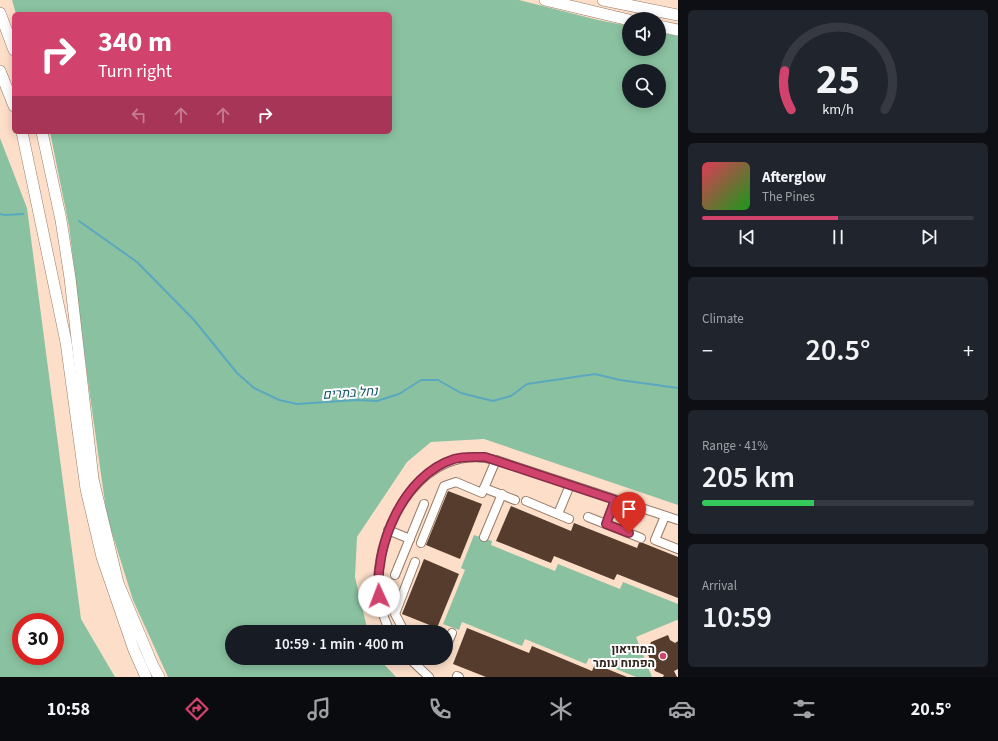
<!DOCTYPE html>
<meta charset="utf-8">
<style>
body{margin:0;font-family:"Source Sans 3",Heebo,sans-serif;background:#20242c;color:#f1f3f6;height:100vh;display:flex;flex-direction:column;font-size:15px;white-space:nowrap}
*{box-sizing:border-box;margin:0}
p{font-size:13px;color:#9ea1a6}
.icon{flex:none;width:22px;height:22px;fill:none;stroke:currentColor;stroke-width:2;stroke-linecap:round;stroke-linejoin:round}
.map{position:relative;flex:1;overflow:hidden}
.sheet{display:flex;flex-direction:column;gap:10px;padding:10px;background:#0d0f14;width:320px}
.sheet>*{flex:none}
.top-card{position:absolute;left:12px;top:12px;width:380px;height:122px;border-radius:6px;box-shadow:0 2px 10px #0003;background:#d1436d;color:#fff;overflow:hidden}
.controls{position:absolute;left:622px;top:12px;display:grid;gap:8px}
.controls a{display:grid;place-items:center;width:44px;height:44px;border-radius:50%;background:#171b24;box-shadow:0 2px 10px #0003;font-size:20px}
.speed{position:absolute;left:12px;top:613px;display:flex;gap:8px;font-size:20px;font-weight:700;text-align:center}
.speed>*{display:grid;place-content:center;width:52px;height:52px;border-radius:50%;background:#171b24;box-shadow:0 2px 10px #0003;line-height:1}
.speed .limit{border:6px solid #d22;background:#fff;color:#111}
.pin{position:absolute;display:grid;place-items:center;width:34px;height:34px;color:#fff;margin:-41px -17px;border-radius:50% 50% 50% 0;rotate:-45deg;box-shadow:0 0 4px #0007}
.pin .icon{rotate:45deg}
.me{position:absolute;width:44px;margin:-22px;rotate:358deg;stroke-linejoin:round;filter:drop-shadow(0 0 3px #0008)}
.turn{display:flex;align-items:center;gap:14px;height:84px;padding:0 20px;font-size:18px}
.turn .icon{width:52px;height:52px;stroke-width:2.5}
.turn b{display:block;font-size:28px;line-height:34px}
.lanes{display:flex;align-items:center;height:38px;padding:0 20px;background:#0003;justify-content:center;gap:20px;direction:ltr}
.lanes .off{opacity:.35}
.big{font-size:30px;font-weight:600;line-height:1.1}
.sheet .widget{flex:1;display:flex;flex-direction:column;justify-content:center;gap:6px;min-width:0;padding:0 14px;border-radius:6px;background:#20242c}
.sheet .dial{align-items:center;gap:0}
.dial svg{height:104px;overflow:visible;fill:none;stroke:#363941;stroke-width:7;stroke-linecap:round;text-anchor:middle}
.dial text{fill:#f1f3f6;stroke:none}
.song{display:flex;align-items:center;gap:12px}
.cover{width:48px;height:48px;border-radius:6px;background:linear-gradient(135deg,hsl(350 70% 55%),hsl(120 70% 35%))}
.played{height:4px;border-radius:2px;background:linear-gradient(90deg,#d1436d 50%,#363941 50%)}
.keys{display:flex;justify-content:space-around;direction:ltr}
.heat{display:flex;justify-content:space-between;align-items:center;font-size:22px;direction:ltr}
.charge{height:6px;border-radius:3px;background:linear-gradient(90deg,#34c759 41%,#363941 0)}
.trip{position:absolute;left:225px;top:625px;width:228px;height:40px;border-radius:20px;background:#171b24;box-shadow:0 2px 10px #0003;font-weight:600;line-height:40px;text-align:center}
.tab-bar{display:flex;height:64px;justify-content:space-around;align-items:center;background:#090b0e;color:#9ea1a6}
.tab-bar .icon{width:28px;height:28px}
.tab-bar .current{color:#d1436d}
.tab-bar b{font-size:18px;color:#f1f3f6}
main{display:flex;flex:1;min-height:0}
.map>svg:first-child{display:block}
.green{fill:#8ac2a1;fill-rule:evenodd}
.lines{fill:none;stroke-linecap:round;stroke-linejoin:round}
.stream{stroke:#5aa8c0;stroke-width:2}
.building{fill:#553c2c}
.minor-casing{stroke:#967b67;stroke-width:10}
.highway-casing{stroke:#967b67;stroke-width:12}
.minor{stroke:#fff;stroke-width:8}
.highway{stroke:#fff;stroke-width:11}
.route-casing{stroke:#882c47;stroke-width:10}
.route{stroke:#d1436d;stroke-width:7}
.poi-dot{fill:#d1436d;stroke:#fff;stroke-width:1.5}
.labels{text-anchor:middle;stroke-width:4;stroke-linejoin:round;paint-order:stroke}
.poi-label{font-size:12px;font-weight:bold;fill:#32261e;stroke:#fff;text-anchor:end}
.water-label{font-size:13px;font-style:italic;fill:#135466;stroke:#fff}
</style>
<main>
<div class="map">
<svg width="678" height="677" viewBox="0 0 678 677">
<rect width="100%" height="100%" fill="#fddfc9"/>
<g class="green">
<path d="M12 0H519L598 20 629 26V49H659V32L678 36V505L484 439 431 442 407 462 357 537 355 577 368 632H232V658H378L396 677H168L133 600 107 517 86 367 69 226 50 132H390V14H16ZM629 71H659V101H629Z"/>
<path d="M0 138 27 208 81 619 115 677H0ZM21 622H55V656H21Z"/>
<polygon points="474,535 492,541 491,545 555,571 558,564 620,589 623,582 678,604 678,621 677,620 636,637 652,677 636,677 589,658 586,664 525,639 522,646 462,622 459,630 443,624 465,570 461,568"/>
</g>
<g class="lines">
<g class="stream">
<polyline points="0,214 5,215 23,214"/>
<polyline points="79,221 137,262 194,320 237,373 254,388 279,400 297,404 356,400 377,401 399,394 421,380 438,380 461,393 493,401 511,396 527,384 595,374 620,380 678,388"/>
</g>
</g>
<g class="building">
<polygon points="448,491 482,504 460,559 426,545"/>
<polygon points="511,506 571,531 574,523 637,548 639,543 643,543 678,557 678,598 617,574 614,580 554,556 551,563 496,541"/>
<polygon points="424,559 459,574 437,628 402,614"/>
<polygon points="467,628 529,653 532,646 592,671 595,664 627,677 486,677 453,664"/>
<polygon points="668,635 670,640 675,643 678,641 678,669 674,671 677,677 663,677 664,675 655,671 647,652 651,642"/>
</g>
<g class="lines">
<defs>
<g id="minor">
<polyline points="484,488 515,500"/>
<polyline points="526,501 569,519"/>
<polyline points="558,514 570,485"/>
<polyline points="665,516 655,540 678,549"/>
<polyline points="588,517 641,538"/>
<polyline points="606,524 615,500"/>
<polyline points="388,530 410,539"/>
<polyline points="484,537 502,494"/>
<polyline points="421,543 444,486 456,482 482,493 496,460"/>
<polyline points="395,575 424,504"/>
<path d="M390 632C383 617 378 601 378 585 378 523 424 441 496 460L678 520"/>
<polyline points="412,632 403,629 395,614 415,562"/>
<polyline points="446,647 452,633"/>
<polyline points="409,658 429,677"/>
<polyline points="457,676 459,677"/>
</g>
<g id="highway">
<polyline points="545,0 629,20"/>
<polyline points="603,0 678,15"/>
<polyline points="0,13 14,50"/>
<polyline points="659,26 678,30"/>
<polyline points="0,71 14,106"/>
<polyline points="22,132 66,342 86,489 102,557 134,650 146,677"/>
<polyline points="42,132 61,220 70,278 93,479 118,583 153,666 159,677"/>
</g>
</defs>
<use href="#minor" class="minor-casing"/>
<use href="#highway" class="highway-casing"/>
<use href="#minor" class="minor"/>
<use href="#highway" class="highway"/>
</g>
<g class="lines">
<defs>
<path id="route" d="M379 596C374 546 403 475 454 459 465 456 475 457 485 457L615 500 606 524 629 533"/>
</defs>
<use href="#route" class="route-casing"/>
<use href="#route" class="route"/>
</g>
<circle class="poi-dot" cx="663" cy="656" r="4"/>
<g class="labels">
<g class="poi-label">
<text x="655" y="653">המוזיאון<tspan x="655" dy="14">הפתוח עומר</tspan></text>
</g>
<g class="water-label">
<text transform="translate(350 392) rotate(-4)" y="5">נחל בתרים</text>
</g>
</g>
</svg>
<div class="controls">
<a><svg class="icon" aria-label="sound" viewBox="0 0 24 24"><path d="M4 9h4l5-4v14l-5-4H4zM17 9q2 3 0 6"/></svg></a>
<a><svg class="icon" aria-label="search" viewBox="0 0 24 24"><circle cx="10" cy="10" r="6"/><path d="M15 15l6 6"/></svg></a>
</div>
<div class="speed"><div class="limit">30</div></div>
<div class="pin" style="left:629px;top:533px;background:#d93025"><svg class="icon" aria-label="arrive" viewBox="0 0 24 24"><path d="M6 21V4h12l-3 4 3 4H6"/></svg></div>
<svg class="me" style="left:379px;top:596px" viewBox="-20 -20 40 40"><circle r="19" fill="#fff"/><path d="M0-13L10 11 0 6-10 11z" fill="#d1436d"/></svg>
<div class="trip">10:59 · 1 min · 400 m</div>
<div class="top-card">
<div class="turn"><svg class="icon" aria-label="right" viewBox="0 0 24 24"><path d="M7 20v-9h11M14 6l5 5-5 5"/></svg><div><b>340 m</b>Turn right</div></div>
<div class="lanes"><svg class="icon off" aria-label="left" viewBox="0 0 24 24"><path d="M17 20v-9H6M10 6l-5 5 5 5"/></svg><svg class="icon off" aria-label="ahead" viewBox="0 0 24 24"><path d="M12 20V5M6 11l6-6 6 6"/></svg><svg class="icon off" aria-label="ahead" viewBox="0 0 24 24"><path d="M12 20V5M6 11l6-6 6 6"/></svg><svg class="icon" aria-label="right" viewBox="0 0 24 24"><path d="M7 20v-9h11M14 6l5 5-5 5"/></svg></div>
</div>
</div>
<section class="sheet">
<div class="widget dial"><svg viewBox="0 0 100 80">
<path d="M14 69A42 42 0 1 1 86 69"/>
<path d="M14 69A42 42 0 0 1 9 39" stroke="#d1436d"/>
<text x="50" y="56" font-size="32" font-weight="700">25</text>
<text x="50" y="72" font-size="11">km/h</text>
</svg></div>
<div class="widget">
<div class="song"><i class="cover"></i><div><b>Afterglow</b><p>The Pines</p></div></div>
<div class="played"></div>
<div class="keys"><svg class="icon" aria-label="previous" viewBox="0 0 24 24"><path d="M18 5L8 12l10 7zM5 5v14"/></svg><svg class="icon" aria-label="pause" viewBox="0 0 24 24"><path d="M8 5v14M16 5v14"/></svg><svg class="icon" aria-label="next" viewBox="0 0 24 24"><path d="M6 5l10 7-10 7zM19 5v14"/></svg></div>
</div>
<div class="widget"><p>Climate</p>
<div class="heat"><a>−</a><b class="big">20.5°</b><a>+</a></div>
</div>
<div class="widget"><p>Range · 41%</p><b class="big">205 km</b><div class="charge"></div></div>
<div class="widget"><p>Arrival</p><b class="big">10:59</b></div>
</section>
</main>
<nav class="tab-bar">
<b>10:58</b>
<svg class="icon current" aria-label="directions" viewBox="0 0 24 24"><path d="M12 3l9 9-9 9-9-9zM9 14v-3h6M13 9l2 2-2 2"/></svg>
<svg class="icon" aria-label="music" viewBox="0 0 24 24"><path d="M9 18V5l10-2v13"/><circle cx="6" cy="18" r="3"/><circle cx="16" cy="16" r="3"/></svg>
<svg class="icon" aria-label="phone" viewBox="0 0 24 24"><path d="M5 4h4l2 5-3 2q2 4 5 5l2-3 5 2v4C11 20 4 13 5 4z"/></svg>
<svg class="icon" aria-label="climate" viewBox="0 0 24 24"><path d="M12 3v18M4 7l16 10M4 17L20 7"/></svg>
<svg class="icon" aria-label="car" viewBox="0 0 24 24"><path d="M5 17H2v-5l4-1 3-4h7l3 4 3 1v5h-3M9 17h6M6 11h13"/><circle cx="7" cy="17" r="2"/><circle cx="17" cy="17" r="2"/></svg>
<svg class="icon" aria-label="filters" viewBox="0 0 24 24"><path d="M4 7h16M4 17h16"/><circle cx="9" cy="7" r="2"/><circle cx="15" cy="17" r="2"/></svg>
<b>20.5°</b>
</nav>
